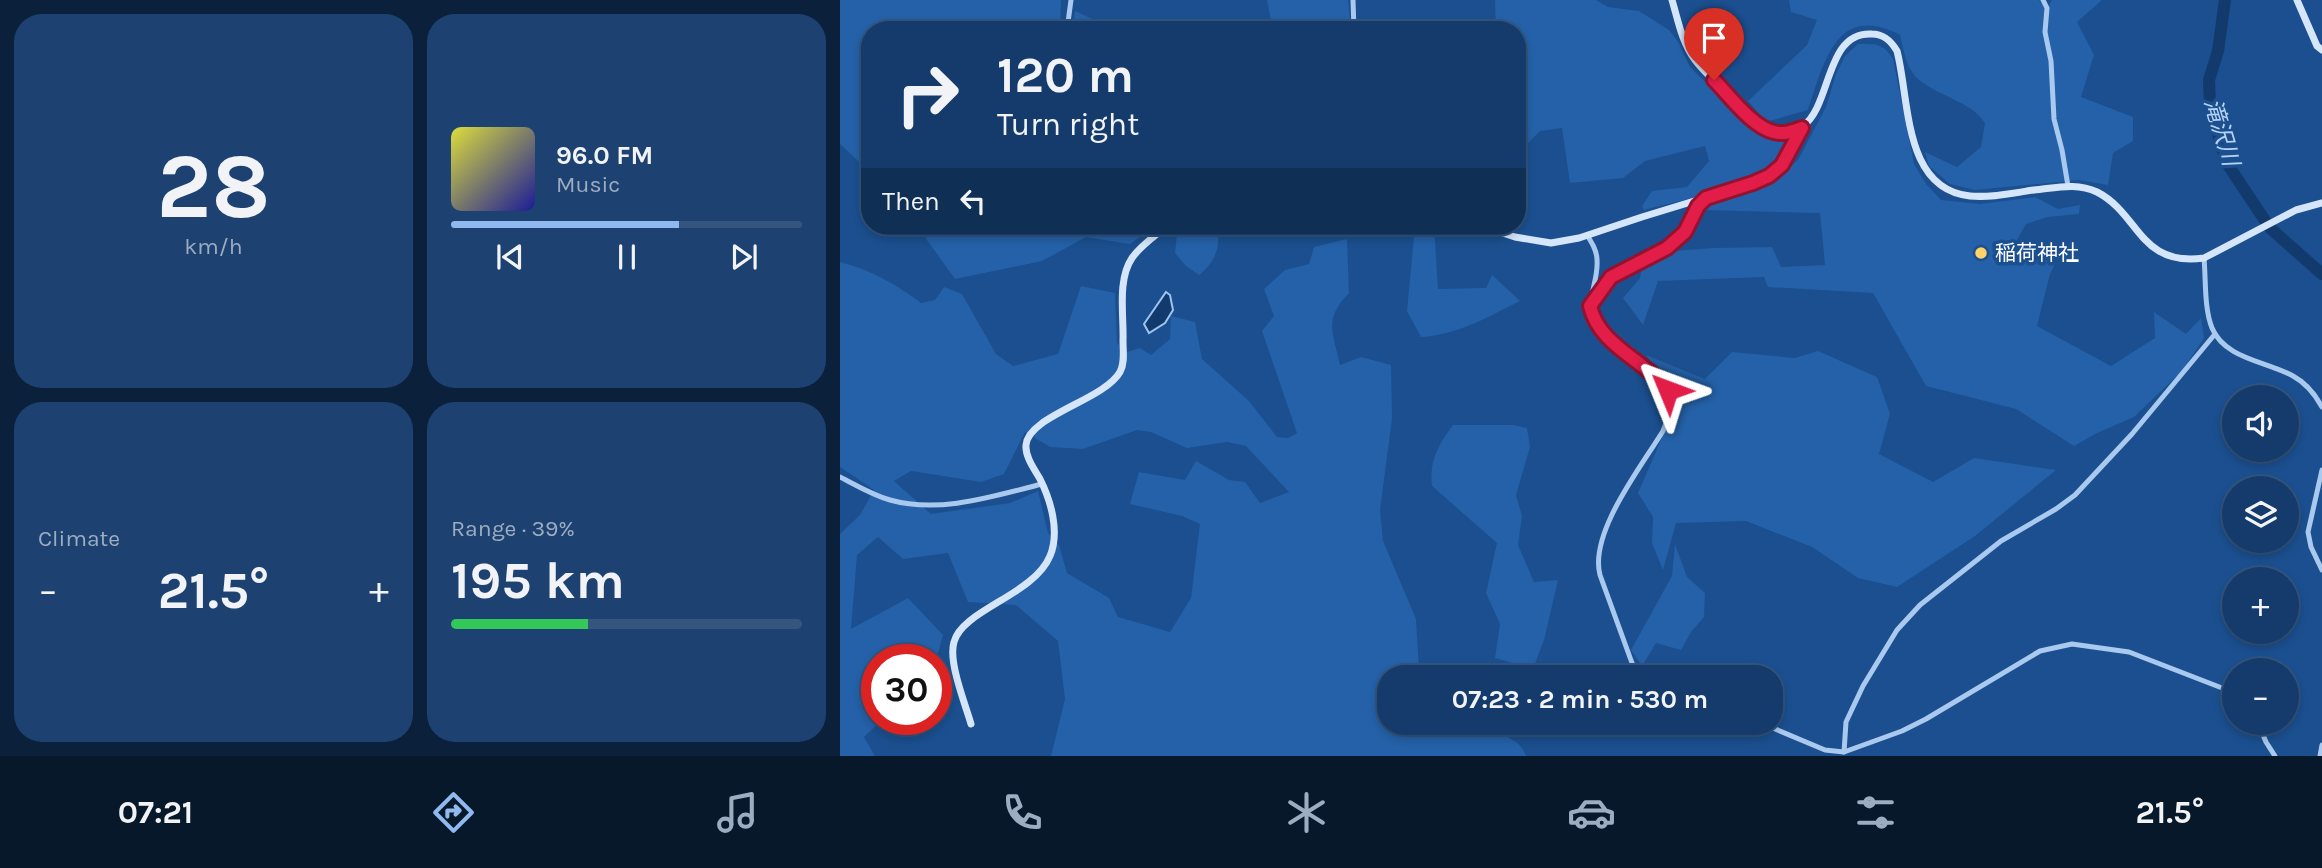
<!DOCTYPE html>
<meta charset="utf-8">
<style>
body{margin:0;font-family:Karla,"Noto Sans JP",sans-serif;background:#1d4271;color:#f1f3f6;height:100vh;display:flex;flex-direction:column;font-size:26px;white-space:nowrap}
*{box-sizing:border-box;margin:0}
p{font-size:23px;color:#9dadc1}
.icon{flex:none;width:38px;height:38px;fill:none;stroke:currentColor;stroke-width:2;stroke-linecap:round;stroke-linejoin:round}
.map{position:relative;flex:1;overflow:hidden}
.sheet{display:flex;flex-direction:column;gap:14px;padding:14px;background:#0b203b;width:840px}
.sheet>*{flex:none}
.guide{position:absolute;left:21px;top:21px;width:665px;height:214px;border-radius:28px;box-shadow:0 4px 10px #0003,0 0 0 2px #33557e;background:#143b6b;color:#f1f3f6;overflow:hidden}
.controls{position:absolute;left:1382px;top:385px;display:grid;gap:14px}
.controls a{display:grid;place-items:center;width:77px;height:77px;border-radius:50%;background:#143b6b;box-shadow:0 4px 10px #0003,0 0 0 2px #33557e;font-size:35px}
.speed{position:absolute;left:21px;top:644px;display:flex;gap:14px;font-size:35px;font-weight:700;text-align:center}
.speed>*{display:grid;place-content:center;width:91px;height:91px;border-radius:50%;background:#143b6b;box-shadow:0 4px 10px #0003,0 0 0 2px #33557e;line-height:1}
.speed .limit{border:10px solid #d22;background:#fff;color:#111}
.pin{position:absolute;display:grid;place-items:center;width:60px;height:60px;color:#fff;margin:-72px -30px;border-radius:50% 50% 50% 0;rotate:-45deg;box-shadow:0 0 7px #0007}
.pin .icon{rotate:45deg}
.me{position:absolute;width:77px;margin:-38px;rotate:314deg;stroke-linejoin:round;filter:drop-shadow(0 0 5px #0008)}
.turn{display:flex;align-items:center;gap:24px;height:147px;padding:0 21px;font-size:32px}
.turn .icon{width:91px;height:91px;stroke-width:2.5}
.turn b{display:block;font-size:49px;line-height:60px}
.then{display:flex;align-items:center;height:66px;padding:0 21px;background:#0003;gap:14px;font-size:26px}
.big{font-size:52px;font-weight:700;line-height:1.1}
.sheet .card{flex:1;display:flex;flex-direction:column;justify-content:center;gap:10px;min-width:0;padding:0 24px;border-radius:28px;background:#1d4271}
.sheet .dial{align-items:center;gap:0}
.dial b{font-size:91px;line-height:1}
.song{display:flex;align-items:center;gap:21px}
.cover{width:84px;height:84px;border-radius:10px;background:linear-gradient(135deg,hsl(60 70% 55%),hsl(240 70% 35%))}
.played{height:7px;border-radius:4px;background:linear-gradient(90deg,#90b9f0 65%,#33557e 65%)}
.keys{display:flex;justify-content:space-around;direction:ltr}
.heat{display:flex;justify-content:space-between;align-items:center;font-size:38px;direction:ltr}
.charge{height:10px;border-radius:5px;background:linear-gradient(90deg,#34c759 39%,#33557e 0)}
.sheet .tiles{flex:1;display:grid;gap:14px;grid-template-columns:repeat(2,1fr)}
.trip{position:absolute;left:537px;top:665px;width:406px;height:70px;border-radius:28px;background:#143b6b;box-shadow:0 4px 10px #0003,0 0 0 2px #33557e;font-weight:700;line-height:70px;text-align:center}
.tab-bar{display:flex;height:112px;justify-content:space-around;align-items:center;background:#08182b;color:#9dadc1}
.tab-bar .icon{width:49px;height:49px}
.tab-bar .selected{color:#90b9f0}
.tab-bar b{font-size:32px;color:#f1f3f6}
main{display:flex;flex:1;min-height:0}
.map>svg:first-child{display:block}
.green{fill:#2461a8;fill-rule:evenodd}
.water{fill:#123a6d;stroke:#9cc4f0;stroke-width:2}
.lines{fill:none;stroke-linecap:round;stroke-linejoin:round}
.river{stroke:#123a6d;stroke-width:12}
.street{stroke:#a9c9ee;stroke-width:5}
.secondary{stroke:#d6e6fa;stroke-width:7}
.route-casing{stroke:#92132f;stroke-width:18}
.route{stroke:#e11d48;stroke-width:12}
.poi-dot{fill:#ffd166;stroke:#1b4f8f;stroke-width:2.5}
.labels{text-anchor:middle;stroke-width:7;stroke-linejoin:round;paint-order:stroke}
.poi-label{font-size:21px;fill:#fff;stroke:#1b4f8f;text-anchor:start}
.water-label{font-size:23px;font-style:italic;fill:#b5d3f5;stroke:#1b4f8f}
</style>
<main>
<section class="sheet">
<div class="tiles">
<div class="card dial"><b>28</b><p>km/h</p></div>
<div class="card">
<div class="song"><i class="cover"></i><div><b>96.0 FM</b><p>Music</p></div></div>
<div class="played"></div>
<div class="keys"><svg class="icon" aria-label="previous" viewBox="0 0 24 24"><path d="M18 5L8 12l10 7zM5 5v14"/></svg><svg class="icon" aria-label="pause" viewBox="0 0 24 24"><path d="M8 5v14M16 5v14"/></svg><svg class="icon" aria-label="next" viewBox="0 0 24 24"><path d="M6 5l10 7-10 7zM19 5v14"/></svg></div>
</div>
<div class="card"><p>Climate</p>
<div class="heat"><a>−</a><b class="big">21.5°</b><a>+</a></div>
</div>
<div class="card"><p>Range · 39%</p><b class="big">195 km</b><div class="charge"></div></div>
</div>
</section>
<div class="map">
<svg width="1482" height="756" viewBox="0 0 1482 756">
<rect width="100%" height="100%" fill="#1b4f8f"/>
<g class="green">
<polygon points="0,0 221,0 220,30 30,30 30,172 0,144"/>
<polygon points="427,0 508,0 511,30 433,30"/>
<path d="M655 0H756L768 7 799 11 829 30 839 43 850 67 913 129 948 141C945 152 940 161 931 168 900 190 841 200 804 210L802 206 812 191 847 187 869 161 865 146 805 161 783 178 730 183 722 128 700 131 685 146 677 147V30H656Z"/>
<path d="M949 0H1199L1207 8 1212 0H1262L1237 22 1254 55 1241 97 1293 117V141L1273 153 1268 185 1239 180 1135 190 1110 184 1089 166 1085 152 1117 167 1141 147 1145 123C1130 100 1095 96 1076 77 1066 67 1063 48 1060 35 996 2 984 63 968 110L926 122 908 101 967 45 977 20 951 12Z"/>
<polygon points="235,11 257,21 304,24 332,30 233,30"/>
<path d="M1018 44C1036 44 1043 43 1053 59L1074 164 1086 184 1101 200 1140 204 1195 197 1218 209 1240 205 1239 214 1208 217 1186 224 1176 242 1187 254 1215 256 1214 266 1210 274 1197 326 1271 366 1315 338 1314 312 1346 334 1361 318 1364 338 1342 371 1294 417 1257 433 1234 446 1176 409 1086 386 1033 293 928 287 924 277 818 281 803 325 783 298 800 278 802 266 834 251 873 248 932 247 941 267 985 265 980 213 863 210 874 199 931 183 958 160 986 107 996 74 1005 56Z"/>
<polygon points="77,226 315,226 290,244 246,237 202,261 115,279"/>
<path d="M341 226H377C381 247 376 261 359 275L346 266 335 253 337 235Z"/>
<path d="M575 226H594L598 289 646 288 652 275 680 301C648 317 617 335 581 337L567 311Z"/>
<path d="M507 239 509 293C483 320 493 332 500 365L521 357 551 365 552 419 540 510 543 541 576 619 579 670 597 677H550V723H619L625 729C646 732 678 732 686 756H211L225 699 218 641 176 605 128 602 108 553 63 559 38 537 17 555 11 629 68 598 103 635 96 660H37V719H43L24 737 35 756H0V534L20 515 34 490 0 467V262C31 270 56 284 81 303L95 300 104 287 122 294 156 354 173 366 218 354 241 286 275 293 277 343 287 352 300 348 311 355 330 339 331 316 355 322 362 359 409 401 437 437 448 438 457 433 422 331 434 316 424 289 445 270 469 264 474 247ZM297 430 311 432 347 448 387 442 406 446 449 492 420 503 405 482 389 480 356 461 345 480 299 472 290 504 342 516 360 524 351 598 330 632 278 617 269 598 227 573 219 545 208 533 198 491 170 503 91 514 54 481 71 471 141 482 164 474 185 432 210 447 243 449Z"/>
<polygon points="978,351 1037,377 1050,414 1039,454 1093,482 1134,458 1216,470 1135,536 1057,587 1018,578 972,547 906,521 836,523 823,570 812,543 813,517 798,493 838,401 806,355 865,379 892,352 955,358"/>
<path d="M613 425H673L687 428 690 447 676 495 682 516 678 545 694 582 718 580 704 640 693 669 655 658 660 624 646 593 657 543 592 486C589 461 598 445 613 425Z"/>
<polygon points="835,544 847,577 865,593 864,617 851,632 841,650 816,643 802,666 791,650 832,576"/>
</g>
<polygon class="water" points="326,292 330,295 333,310 325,323 309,333 304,324"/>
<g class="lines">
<polyline class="river" points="1385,0 1378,51 1369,80 1370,106 1386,162 1430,228 1482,274"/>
<g class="street">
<polyline points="513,0 514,30"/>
<polyline points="1203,0 1207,8 1205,32 1211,61 1214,119 1222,150 1228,186"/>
<polyline points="227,30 231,0"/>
<path d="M747 235C752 243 757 251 757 260 759 282 743 304 756 324 772 349 816 366 828 389 834 402 828 419 823 431 801 467 749 533 760 575L792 663 800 677"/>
<path d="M1364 258C1366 280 1364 308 1372 328 1385 359 1426 361 1453 376 1466 383 1475 394 1482 407"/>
<polyline points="751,304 771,277 827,248 845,232 858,206 866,198"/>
<polyline points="1482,470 1468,532 1471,547 1482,570"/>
<path d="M0 477C16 485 32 495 50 500 100 514 154 496 202 484"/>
<polyline points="702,677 704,677"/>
<polyline points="921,723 985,750 1004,752 1062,731 1086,719 1200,651 1232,644 1289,652 1395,693"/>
<polyline points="1418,723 1426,742 1435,756"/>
<polyline points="1004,752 1006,722 1023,686 1057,630 1080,605 1161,541 1216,509 1235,495 1292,434 1375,334"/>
<polyline points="1480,756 1482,745"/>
</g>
<g class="secondary">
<path d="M832 0C838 20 842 43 855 60 863 71 875 81 884 91 903 110 933 150 963 126 992 105 985 31 1032 34 1044 34 1051 41 1057 51 1070 101 1063 189 1130 196 1151 198 1173 193 1194 190 1215 188 1237 182 1257 192 1300 214 1299 267 1364 258L1456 210 1482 203"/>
<polyline points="1457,0 1477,46 1482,50"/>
<path d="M641 226 675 237 711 243 739 238 802 217 913 183C942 170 949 156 962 128"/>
<path d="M131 724C125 703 108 662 114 642 122 610 194 595 210 556 220 532 211 501 200 479 195 470 185 457 186 445 188 416 264 400 280 372 285 363 283 351 283 341 284 316 277 280 292 258 301 245 315 236 327 226"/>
</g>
</g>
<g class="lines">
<defs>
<path id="route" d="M828 390C805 360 759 346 750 306L771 277 827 248 845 232 858 206 866 198 913 183 929 176 942 165 962 128C953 131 944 135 934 132 913 128 889 95 874 80"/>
</defs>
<use href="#route" class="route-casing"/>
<use href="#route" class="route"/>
</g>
<circle class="poi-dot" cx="1141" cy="253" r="7"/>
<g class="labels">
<g class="poi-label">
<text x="1155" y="260">稲荷神社</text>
</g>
<g class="water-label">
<text transform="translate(1382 132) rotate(73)" y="8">滝沢川</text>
</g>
</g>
</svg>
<div class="controls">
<a><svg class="icon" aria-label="sound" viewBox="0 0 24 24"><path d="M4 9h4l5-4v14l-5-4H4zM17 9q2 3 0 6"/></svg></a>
<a><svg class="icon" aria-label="layers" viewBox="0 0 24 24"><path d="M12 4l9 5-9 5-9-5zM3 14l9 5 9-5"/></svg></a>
<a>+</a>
<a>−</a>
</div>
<div class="speed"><div class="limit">30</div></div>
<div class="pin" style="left:874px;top:80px;background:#d93025"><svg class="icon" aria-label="arrive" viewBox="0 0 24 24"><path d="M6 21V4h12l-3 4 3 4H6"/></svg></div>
<svg class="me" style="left:828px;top:390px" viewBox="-20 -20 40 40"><path d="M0-17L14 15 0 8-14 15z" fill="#e11d48" stroke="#fff" stroke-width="4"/></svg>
<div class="trip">07:23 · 2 min · 530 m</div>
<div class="guide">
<div class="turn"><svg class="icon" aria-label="right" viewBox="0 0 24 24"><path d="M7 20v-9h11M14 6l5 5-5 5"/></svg><div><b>120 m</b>Turn right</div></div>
<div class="then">Then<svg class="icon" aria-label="left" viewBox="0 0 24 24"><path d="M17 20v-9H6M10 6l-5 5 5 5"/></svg></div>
</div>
</div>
</main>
<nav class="tab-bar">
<b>07:21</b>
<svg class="icon selected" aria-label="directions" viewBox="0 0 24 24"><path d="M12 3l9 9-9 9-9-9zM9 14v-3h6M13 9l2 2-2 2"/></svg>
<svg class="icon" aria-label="music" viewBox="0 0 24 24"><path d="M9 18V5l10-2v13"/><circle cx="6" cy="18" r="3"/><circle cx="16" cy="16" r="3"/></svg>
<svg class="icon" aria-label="phone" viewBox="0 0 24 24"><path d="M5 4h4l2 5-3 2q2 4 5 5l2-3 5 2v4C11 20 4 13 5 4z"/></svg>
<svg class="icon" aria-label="climate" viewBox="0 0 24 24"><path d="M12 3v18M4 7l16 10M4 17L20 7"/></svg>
<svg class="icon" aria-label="car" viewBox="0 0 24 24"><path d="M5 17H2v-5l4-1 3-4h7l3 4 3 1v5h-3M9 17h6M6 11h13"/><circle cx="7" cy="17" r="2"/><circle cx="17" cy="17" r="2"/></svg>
<svg class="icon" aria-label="filters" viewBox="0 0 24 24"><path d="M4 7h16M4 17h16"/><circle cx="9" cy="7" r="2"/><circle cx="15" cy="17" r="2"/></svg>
<b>21.5°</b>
</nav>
